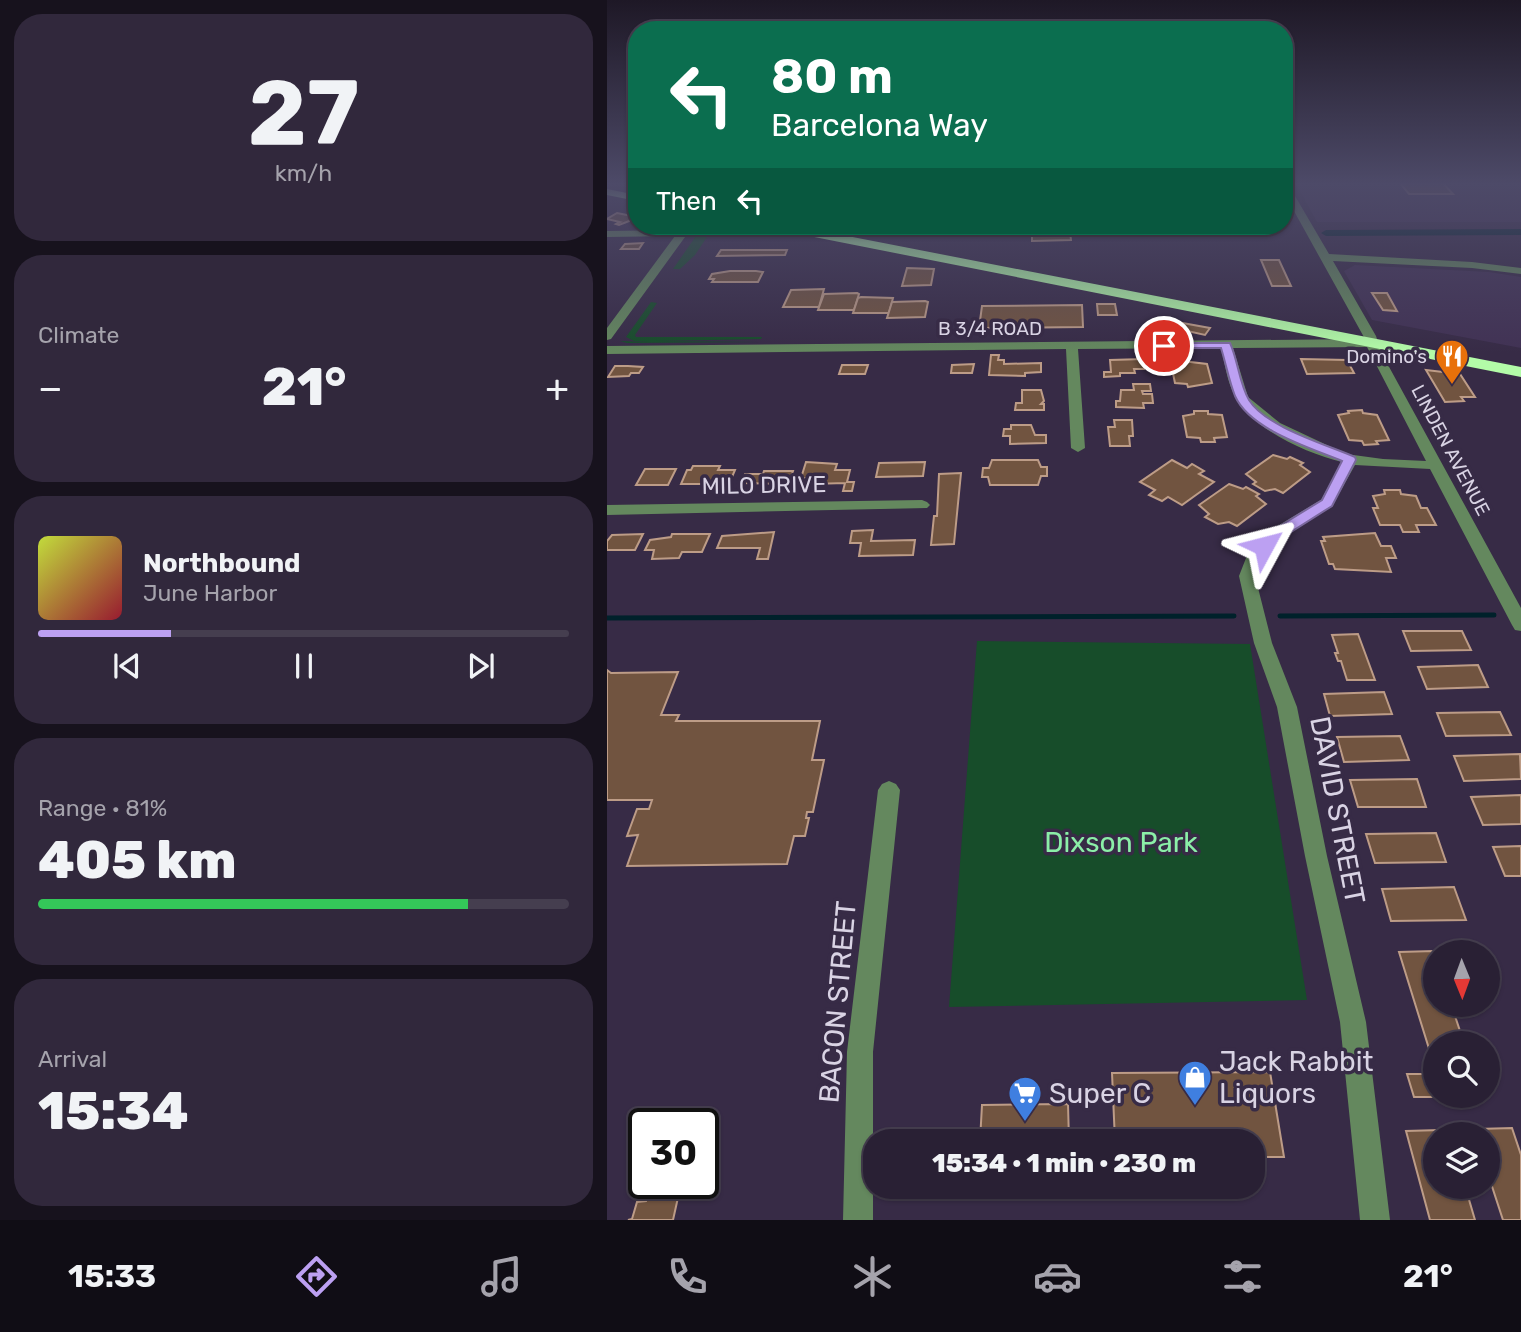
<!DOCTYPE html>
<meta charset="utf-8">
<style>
body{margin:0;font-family:Rubik,sans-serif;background:#31283c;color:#f1f3f6;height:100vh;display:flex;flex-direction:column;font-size:26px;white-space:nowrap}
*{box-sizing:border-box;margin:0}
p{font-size:23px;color:#a5a3ac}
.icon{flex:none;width:38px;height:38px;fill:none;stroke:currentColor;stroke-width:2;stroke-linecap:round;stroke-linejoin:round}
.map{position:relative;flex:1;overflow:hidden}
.details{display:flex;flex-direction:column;gap:14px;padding:14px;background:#17121d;width:607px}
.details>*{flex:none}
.hud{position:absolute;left:21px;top:21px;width:665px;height:214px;border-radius:28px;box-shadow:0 2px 5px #0004,0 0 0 2px #453e4f;background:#0b6e4f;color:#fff;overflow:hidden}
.needle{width:46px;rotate:179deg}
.tools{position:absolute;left:816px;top:940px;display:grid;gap:14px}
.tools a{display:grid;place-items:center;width:77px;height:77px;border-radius:50%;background:#292034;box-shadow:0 2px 5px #0004,0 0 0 2px #453e4f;font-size:35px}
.speed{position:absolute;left:21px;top:1108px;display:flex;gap:14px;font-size:35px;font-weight:700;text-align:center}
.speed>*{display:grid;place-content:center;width:91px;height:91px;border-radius:50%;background:#292034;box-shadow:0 2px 5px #0004,0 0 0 2px #453e4f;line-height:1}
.speed .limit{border:4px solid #111;border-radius:10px;background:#fff;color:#111}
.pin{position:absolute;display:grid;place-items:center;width:60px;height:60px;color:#fff;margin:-30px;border:4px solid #fff;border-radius:50%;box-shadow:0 2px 7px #0007}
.me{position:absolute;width:77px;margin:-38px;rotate:52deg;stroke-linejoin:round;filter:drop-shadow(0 0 5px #0008)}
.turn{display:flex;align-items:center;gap:24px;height:147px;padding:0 28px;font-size:32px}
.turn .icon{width:91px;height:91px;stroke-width:2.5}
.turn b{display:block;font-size:49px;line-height:60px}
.then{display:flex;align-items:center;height:66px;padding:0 28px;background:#0003;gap:14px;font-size:26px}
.big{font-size:52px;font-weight:800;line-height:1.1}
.details .card{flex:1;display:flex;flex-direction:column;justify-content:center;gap:10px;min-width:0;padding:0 24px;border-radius:28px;background:#31283c}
.details .dial{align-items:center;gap:0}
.dial b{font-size:91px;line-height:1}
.song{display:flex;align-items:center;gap:21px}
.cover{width:84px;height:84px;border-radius:10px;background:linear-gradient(135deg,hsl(70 70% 55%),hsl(350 70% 35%))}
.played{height:7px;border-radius:4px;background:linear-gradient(90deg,#bca0f2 25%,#453e4f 25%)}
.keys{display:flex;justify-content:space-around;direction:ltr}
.heat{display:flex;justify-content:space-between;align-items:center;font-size:38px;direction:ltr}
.charge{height:10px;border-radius:5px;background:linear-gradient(90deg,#34c759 81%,#453e4f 0)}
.trip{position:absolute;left:256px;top:1129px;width:402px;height:70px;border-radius:28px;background:#292034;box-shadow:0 2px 5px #0004,0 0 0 2px #453e4f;font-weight:800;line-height:70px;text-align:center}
.dock{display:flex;height:112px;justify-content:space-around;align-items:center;background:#100d15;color:#a5a3ac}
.dock .icon{width:49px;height:49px}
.dock .on{color:#bca0f2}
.dock b{font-size:32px;color:#f1f3f6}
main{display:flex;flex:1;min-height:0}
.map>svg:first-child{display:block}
.built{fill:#413254}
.green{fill:#174d2a}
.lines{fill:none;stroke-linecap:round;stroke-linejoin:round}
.stream{stroke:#00212b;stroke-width:5}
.canal{fill:#00212b;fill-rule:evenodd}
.building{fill:#715440;stroke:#bd9c87;stroke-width:2}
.minor{fill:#64885e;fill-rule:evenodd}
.highway{fill:#b3fca8;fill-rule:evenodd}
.route{fill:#bca0f2;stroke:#7a689d;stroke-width:2}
.labels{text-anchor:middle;stroke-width:7;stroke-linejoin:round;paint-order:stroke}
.far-street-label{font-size:19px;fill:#d9d3e4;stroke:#372b46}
.far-poi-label{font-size:19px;fill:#d9d3e4;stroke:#372b46;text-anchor:end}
.street-label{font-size:23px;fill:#d9d3e4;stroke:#372b46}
.near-street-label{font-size:28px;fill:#d9d3e4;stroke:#372b46}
.near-park-label{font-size:28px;fill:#8befa8;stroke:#372b46}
.near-poi-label{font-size:28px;fill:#d9d3e4;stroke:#372b46;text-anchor:start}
</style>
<main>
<section class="details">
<div class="card dial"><b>27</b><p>km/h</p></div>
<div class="card"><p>Climate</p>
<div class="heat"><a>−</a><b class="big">21°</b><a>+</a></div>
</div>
<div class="card">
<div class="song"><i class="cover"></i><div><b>Northbound</b><p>June Harbor</p></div></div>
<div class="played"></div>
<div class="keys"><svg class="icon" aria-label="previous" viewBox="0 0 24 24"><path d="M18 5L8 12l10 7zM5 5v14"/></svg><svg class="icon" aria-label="pause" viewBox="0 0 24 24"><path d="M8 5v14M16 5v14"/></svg><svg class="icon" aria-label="next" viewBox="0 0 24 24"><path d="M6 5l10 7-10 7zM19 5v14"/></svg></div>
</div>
<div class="card"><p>Range · 81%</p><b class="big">405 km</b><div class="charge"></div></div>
<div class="card"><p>Arrival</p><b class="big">15:34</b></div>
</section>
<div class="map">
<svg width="914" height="1220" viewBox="0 0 914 1220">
<rect width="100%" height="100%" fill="#372b46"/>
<g class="built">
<polygon points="688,182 914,182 914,222 710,222"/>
<polygon points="748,265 882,272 914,277 914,348 765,320 737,271"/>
</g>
<g class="green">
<polygon points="96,226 99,226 102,234 88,255 73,269 66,269"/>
<polygon points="44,302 50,303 28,335 29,337 155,337 154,339 49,341 153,342 20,343 13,341 41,342 27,341 19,337"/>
<polygon points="370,641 643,644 700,1000 342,1007"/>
</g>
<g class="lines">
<g class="stream">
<polyline points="673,616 887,615"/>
<polyline points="0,618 627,616"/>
</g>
<polygon class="canal" points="914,229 914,235 719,236 714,233 719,230"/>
</g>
<g class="building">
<polygon points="792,182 835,182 846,194 802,194"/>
<polygon points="10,213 30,217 30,218 12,225 9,224 13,222 0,219"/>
<polygon points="463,232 464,240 425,241 425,233"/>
<polygon points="36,243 32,249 14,249 18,244"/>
<polygon points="114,250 180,250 178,255 110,256"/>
<polygon points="654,260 672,260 684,286 665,286"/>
<polygon points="300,268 327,269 324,285 295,286"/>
<polygon points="123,271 149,271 156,272 151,282 105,282 107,279 102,279 105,274"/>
<polygon points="217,289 212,307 176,307 184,290"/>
<polygon points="250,293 252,294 247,310 211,310 217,294"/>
<polygon points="765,293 780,293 790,311 776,310"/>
<polygon points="254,297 286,298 282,313 246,313 251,298"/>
<polygon points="318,301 321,302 318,317 280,318 285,302"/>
<polygon points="490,304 508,304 510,315 491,315"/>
<polygon points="475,305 476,327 372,328 375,306"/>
<polygon points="570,322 603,328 598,335 567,328"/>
<polygon points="384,355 392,355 391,360 397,360 397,364 434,363 434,372 418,373 418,376 382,375"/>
<polygon points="537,359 537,369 527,369 528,373 513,373 513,376 497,377 497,372 504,372 503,360"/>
<polygon points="694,359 740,360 747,373 700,374"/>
<polygon points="575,361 600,364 605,383 581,387 580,384 568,383 564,364 575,363"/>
<polygon points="367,364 365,373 344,373 345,365"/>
<polygon points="235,365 261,365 258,374 232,374"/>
<polygon points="8,366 21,366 36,367 32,373 24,373 22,376 1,377"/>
<polygon points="819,370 853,374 868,397 854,397 857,401 838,402"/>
<polygon points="526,384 543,384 544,391 535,391 536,394 545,394 546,403 536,403 537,408 509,407 509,401 513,401 514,390 527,390"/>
<polygon points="415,390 434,390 437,401 434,404 437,404 437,410 408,410 409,403 415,403"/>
<polygon points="755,410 756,413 770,415 782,440 769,441 771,444 757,445 755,441 742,440 731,415 742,413 741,411"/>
<polygon points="587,411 601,411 601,414 615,415 620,437 607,438 608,442 594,442 593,438 580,437 576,416 587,414"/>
<polygon points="507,420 525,420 526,436 522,436 523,446 503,446 501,427 508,427"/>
<polygon points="404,425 424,425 428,435 439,435 439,443 403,444 403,436 396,436 397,429 404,429"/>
<polygon points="666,455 680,459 683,457 696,463 693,465 703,472 676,493 668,489 658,491 646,484 649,482 639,474"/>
<polygon points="385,460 431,460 434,467 440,467 440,476 434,476 431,485 383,485 381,477 375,477 376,468 382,468"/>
<polygon points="565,460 580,468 585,464 597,471 592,474 607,482 575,505 561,497 555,501 542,495 548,490 533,482"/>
<polygon points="199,462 230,464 228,470 243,470 240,482 247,482 245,491 236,491 238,483 205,484 207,478 194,478"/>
<polygon points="318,462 316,476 269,477 272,463"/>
<polygon points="86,466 113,466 111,470 128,470 122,484 74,484 80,470 84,470"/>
<polygon points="38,469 69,469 61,485 29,485"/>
<polygon points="157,471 186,471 182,484 134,483 138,474 156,474"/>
<polygon points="354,473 347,544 324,545 327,516 330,516 332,474"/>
<polygon points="622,484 636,489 639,487 652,494 649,496 659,504 630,526 622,522 611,524 598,517 602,514 592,505"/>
<polygon points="777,490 793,490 794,494 809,496 814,508 820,508 829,525 809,525 812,532 796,532 793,525 773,525 766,508 771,508 766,496 778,494"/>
<polygon points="266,530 264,541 308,540 306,555 252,556 254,543 243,543 245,531"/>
<polygon points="167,532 161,559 150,559 153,548 110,548 115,536"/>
<polygon points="768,533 774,546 784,546 789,558 779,558 784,572 728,569 726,564 722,564 714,541 718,541 716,537"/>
<polygon points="36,534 28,550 0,550 0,541 5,535"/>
<polygon points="65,534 103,534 95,552 75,552 72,558 45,559 47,550 38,550 43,540 64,537"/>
<polygon points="796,631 855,631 864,650 804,651"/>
<polygon points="751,634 768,680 740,680 734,661 731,661 728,653 731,653 725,635"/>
<polygon points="871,665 881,687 820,689 811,667"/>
<polygon points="0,670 4,673 71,672 54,715 72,715 69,721 213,721 205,760 217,760 206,812 200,812 199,818 202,818 198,836 187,836 180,864 20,866 31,835 20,836 30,809 42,809 45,800 0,800"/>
<polygon points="777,692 785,714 723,716 717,694"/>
<polygon points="893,712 904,735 839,736 830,713"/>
<polygon points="793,736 802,760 737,762 730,737"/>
<polygon points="913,754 914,779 857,781 847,756"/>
<polygon points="810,779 819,807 751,807 743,780"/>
<polygon points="914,795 914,824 876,825 864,797"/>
<polygon points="829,833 839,862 768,863 759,834"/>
<polygon points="914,846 914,876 898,876 886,847"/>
<polygon points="847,887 859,920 784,921 775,889"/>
<polygon points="827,951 828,1004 844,1004 857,1043 828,1043 828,1068 792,952"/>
<polygon points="663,1072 677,1157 646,1157 646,1141 508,1141 505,1073"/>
<polygon points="800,1074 827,1074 828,1096 834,1097 807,1097"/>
<polygon points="461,1104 462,1141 373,1141 375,1105"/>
<polygon points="905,1128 914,1155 914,1220 896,1220 880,1171 880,1134 828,1134 828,1186 858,1186 868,1220 823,1220 799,1131"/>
<polygon points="371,1186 462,1186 462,1198 370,1199"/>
<polygon points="72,1193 66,1220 21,1220 25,1219 30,1202 39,1201 41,1194"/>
</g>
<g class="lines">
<g class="minor">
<path d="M677 182 681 184 722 254 865 262 914 268V274L865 268 726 261 769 336 775 354 914 608V631L908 630 905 625 823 469 748 465 725 506 674 539 654 559 648 576 665 643 690 707 720 856 759 1022 783 1220H753L733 1022 698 856 670 707 647 643 632 576 641 553 662 531 714 500 735 462C699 453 646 430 628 396 620 382 618 364 614 348L471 349 478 448 471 452 464 448 459 349 0 354V346L758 339 677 193ZM760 347 819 461 776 459 739 454 673 423 641 397 626 348Z"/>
<polygon points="76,226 86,226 4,339 0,340 0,328 68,236 0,237 0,231 73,230"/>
<polygon points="315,500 320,502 323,505 320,508 0,515 0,505"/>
<polygon points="282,781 289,784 293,790 266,1052 266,1220 236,1220 240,1052 271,790 275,784"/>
</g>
<g class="highway">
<polygon points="0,189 30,195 30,201 0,195"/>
<polygon points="166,226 189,226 914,367 914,377 172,230"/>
</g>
</g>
<linearGradient id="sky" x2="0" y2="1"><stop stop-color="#1e1826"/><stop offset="0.52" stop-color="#4d4a68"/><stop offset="1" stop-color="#4d4a68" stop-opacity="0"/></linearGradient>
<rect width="914" height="353" fill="url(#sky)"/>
<path class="route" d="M557 343H623C631 360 632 383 642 400 659 427 718 444 748 457L749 460 725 506 673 539 663 550H652L650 546 663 532 715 500 735 461C704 448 643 430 628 396 622 381 619 364 614 348H553V344Z"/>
<defs>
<symbol id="restaurant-pin" viewBox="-11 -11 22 30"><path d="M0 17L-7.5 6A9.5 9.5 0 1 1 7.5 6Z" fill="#e8710a" stroke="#372b46"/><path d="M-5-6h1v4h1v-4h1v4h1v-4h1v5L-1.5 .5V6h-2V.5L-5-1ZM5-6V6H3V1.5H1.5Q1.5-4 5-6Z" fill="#fff"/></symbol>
<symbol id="shop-pin" viewBox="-11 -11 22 30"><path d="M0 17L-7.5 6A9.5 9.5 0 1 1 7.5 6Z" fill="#3f7fe0" stroke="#372b46"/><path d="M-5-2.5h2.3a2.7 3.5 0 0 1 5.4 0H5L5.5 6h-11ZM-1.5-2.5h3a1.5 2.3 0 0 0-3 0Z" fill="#fff"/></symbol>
<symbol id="supermarket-pin" viewBox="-11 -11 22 30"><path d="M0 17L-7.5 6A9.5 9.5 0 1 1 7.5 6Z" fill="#3f7fe0" stroke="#372b46"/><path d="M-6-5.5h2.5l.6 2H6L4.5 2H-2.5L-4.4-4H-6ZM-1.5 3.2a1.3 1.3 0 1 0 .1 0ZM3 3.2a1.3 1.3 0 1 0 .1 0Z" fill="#fff"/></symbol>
</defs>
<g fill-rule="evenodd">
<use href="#restaurant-pin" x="826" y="337" width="38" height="52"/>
<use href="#shop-pin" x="569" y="1058" width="38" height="52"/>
<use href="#supermarket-pin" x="399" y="1074" width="38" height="52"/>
</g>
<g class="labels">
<g class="far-street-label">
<text x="383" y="335">B 3/4 ROAD</text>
<text transform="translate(844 450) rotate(62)" y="7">LINDEN AVENUE</text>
</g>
<g class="far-poi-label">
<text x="820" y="363">Domino's</text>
</g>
<g class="street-label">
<text transform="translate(157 485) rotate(-1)" y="8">MILO DRIVE</text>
</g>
<g class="near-street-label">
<text transform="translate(731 810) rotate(79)" y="10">DAVID STREET</text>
<text transform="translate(230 1002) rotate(-85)" y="10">BACON STREET</text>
</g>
<g class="near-park-label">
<text x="514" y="852">Dixson Park</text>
</g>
<g class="near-poi-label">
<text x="612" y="1071">Jack Rabbit<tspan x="612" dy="32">Liquors</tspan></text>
<text x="442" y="1103">Super C</text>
</g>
</g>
</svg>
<div class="tools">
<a><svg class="needle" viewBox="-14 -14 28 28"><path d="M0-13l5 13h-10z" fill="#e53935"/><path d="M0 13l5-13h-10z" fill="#a5a3ac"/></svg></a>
<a><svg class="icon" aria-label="search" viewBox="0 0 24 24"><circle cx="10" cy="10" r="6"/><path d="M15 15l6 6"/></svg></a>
<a><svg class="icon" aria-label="layers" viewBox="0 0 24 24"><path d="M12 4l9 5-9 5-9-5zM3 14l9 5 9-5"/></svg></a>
</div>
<div class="speed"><div class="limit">30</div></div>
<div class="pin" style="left:557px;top:346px;background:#d93025"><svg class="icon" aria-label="arrive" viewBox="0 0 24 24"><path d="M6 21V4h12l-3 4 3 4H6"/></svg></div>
<svg class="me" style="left:657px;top:546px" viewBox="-20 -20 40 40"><path d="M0-17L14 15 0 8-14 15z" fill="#bca0f2" stroke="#fff" stroke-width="4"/></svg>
<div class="trip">15:34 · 1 min · 230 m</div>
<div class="hud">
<div class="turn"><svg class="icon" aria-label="left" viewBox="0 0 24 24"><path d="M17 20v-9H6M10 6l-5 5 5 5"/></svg><div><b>80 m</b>Barcelona Way</div></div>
<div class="then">Then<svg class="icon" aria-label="left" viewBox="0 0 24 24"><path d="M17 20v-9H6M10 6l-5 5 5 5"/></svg></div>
</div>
</div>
</main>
<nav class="dock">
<b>15:33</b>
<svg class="icon on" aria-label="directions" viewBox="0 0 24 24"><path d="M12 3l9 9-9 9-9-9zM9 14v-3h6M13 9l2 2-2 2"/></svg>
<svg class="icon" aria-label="music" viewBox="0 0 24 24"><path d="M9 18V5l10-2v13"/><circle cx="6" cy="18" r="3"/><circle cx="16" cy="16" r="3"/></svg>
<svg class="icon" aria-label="phone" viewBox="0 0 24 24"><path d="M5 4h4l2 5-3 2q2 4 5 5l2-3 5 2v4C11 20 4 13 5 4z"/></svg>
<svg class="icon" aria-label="climate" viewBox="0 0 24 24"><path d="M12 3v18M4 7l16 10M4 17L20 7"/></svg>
<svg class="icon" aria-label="car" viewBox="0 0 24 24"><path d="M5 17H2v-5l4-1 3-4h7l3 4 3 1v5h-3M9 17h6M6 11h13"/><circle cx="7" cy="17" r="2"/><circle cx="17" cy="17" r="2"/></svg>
<svg class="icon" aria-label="filters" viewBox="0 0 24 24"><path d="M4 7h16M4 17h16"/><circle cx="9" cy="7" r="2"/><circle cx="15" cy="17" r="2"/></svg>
<b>21°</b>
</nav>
